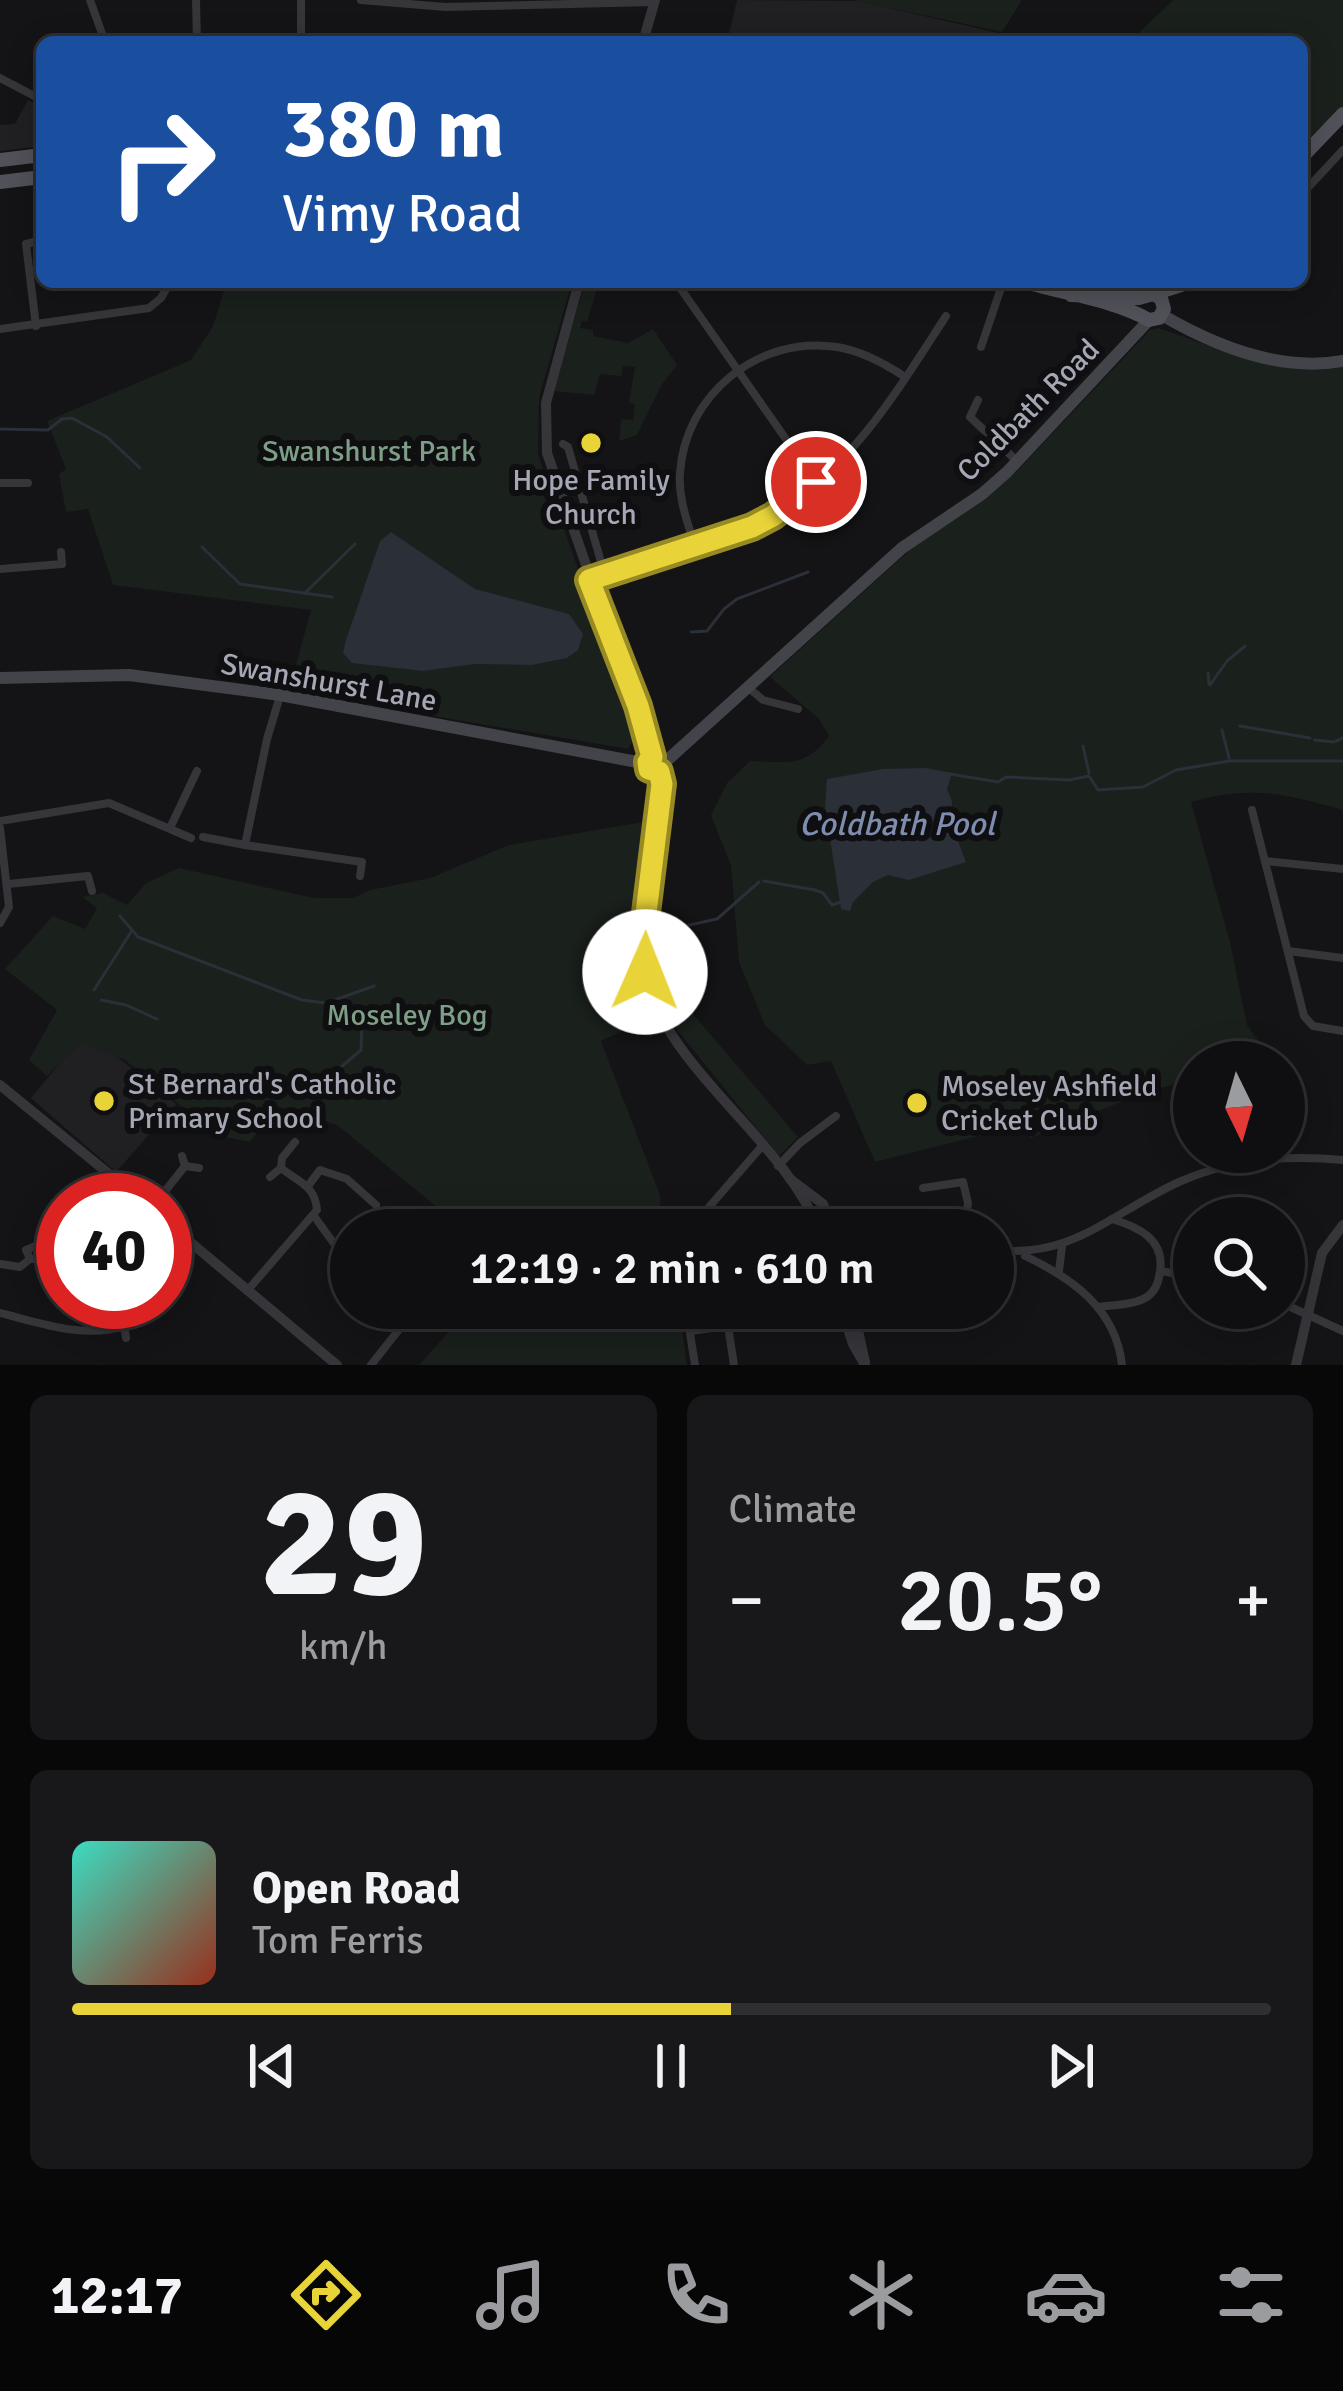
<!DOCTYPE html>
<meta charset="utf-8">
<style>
body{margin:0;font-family:Signika,sans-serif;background:#181719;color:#f1f3f6;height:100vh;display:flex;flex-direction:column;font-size:45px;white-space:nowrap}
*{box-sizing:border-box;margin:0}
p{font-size:39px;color:#9b9c9f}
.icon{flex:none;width:66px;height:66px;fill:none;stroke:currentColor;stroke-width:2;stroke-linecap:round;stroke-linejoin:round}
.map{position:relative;height:1365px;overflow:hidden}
.panel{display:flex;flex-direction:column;gap:30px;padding:30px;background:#080809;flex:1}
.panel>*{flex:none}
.hud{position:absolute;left:36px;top:36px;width:1272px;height:252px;border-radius:18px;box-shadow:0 6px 30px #0003,0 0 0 3px #2f2e30;background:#1a4fa0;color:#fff;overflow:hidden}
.needle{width:78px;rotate:175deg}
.controls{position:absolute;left:1173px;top:1041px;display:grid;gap:24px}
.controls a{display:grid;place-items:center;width:132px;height:132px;border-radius:50%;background:#0f0e10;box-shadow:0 6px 30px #0003,0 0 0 3px #2f2e30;font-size:60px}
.speed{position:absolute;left:36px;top:1173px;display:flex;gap:24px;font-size:60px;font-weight:700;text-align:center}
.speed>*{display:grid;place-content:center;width:156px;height:156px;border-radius:50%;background:#0f0e10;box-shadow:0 6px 30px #0003,0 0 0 3px #2f2e30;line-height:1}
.speed .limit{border:18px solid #d22;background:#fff;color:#111}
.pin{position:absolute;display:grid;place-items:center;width:102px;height:102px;color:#fff;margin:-51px;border:6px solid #fff;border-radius:50%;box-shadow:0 3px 12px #0007}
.me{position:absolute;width:132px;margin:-66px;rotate:1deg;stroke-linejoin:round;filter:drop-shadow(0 0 9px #0008)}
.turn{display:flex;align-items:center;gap:42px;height:252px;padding:0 48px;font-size:54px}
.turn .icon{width:156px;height:156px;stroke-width:2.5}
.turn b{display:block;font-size:84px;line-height:102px}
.big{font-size:90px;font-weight:600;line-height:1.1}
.panel .tile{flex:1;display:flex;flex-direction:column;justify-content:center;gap:18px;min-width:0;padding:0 42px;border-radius:18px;background:#181719}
.panel .dial{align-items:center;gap:0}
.dial b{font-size:156px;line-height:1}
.song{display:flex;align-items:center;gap:36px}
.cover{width:144px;height:144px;border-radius:18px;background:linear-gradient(135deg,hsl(170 70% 55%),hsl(10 70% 35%))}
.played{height:12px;border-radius:6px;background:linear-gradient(90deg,#e8d438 55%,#2f2e30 55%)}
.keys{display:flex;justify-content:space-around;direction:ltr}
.heat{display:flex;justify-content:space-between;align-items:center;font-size:66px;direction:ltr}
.panel .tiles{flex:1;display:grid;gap:30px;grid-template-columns:1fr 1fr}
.tile:last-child{grid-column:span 2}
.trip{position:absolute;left:330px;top:1209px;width:684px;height:120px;border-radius:60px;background:#0f0e10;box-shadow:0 6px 30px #0003,0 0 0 3px #2f2e30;font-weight:600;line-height:120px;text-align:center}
.tab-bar{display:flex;height:192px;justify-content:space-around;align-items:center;background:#060606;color:#9b9c9f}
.tab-bar .icon{width:84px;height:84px}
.tab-bar .active{color:#e8d438}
.tab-bar b{font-size:54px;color:#f1f3f6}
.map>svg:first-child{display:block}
.built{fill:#201f22}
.green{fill:#1a201c}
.water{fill:#2a2f38}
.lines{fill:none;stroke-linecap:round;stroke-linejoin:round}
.stream{stroke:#2a2f38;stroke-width:3}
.minor{stroke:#35353a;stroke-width:8}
.tertiary{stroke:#35353a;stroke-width:10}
.secondary{stroke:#43434a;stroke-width:12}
.primary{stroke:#515159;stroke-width:14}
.route-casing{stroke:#978a24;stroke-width:30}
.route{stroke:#e8d438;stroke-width:21}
.poi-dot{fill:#e8d438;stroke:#0f0e10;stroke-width:4.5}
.labels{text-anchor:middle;stroke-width:12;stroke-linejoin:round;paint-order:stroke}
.street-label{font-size:30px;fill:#a6a7b5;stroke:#0f0e10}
.park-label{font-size:30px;fill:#7e9f87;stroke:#0f0e10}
.poi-label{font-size:30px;fill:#a6a7b5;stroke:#0f0e10;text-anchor:start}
.water-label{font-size:33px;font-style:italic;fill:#7e8dae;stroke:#0f0e10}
</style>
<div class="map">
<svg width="1343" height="1365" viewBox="0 0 1343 1365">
<rect width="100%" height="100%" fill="#141315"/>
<g class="built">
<polygon points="737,0 859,1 1038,42 727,42"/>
<polygon points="28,100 42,108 42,146 0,151 0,125 15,124"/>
<polygon points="86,1032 176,1104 116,1172 31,1098"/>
</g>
<g class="green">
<polygon points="853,0 1022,0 1002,32"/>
<polygon points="1173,0 1343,0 1343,106 1302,146 1302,42 1129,42"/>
<polygon points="227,282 572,282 539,398 538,454 636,735 628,749 428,715 399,706 290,686 311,610 113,585 88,509 66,512 59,474 66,469 47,421 191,360 213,326"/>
<polygon points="585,282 599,282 587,322 582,321 580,328 593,330 593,336 628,343 653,329 677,365 662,384 637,435 619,441 621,419 633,420 635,404 629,403 635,367 623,366 621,376 600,374 594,395 554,391"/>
<path d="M1158 328C1217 347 1281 379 1343 367V810C1284 794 1252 785 1191 802L1230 942 1247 1025 1271 1058 1256 1062H1194V1079L1146 1092 1030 1138V1114L1000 1112 994 1132 875 1162 831 1061 807 1065 765 1025 739 962 731 866 711 815 727 783 750 761C788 762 805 768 829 736L819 719 770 677 774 673 924 537 979 502 1016 472 1150 330Z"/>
<path d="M649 821C639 866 623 928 633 973 636 988 645 1003 650 1018L601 1041 660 1195 661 1230H465L337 1125 278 1107 250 1142 216 1135 125 1060 81 1043 47 1076 29 1060 57 1010 5 969 53 916 85 929 97 908 82 897 103 893 127 905 146 883 179 868 314 898H353L370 890 430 878 509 845Z"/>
<polygon points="654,930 665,933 694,1015 798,1137 779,1156 666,1016 652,984 649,931"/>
<polygon points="470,1308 679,1308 687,1365 419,1365"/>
</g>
<g class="water">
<polygon points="391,532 475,589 569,614 583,634 578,650 567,658 532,665 475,664 423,671 352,663 343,653 345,643 380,541"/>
<polygon points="926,768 952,773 947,789 952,801 951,823 966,862 909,880 888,875 873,882 853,902 850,911 841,909 825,807 827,779 883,769"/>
</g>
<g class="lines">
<g class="stream">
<polyline points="0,429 48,430 62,419 72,418 107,437 140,468"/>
<polyline points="202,547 240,584 332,597"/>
<polyline points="305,593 355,544"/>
<polyline points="691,632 707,631 724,609 737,599 808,572"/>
<polyline points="1208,673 1209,684"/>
<polyline points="1210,685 1227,661 1245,646"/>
<polyline points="1240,726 1310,738"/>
<polyline points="1222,730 1229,758"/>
<polyline points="1315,740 1334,742"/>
<polyline points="1336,741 1343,738"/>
<polyline points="1083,746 1089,773"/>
<polyline points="950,774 998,782 1006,777 1069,780 1089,776 1098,790 1143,787 1176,770 1229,761 1343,761"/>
<polyline points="764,881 815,890 823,893 832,905 841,902"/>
<polyline points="120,916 138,937 302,1000 326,1003 374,986"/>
<polyline points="676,928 717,919 759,882"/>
<polyline points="94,990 131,932"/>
<polyline points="101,1000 126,1005 157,1019"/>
<polyline points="332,1005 362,1020 361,1050 334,1073"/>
</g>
<g class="minor">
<polyline points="90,0 105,42"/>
<polyline points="196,0 197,42"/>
<polyline points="361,0 445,7 654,2"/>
<polyline points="301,42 301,0"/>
<polyline points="0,78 42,100"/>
<polyline points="1302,194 1343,150"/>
<polyline points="676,282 816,482"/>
<polyline points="1112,282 1121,285"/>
<polyline points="36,326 26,244 38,241"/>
<polyline points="0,329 149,308 161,298 170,282"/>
<polyline points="981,347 1003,282"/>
<polyline points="978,400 970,417 1017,461"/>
<polyline points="563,444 568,447 605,576"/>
<polyline points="0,483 28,483"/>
<path d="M695 547C688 523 678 499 680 473 685 395 758 335 837 347 862 351 884 363 905 377"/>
<polyline points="0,569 62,564 61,552"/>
<path d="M591 580 752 527C847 477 890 402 946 316"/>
<polyline points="750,689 763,700 798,709"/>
<polyline points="1252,810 1304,1016 1313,1026 1343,1031"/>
<polyline points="0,821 109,803 191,838"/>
<polyline points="0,828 9,907 0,923"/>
<polyline points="170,828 197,771"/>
<polyline points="203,837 245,845 267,739 280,696"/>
<polyline points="245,845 362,862 360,876"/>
<polyline points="1265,861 1343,869"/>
<polyline points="8,884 88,876 92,891"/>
<polyline points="1288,951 1343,958"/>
<polyline points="657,1006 700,981 701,965"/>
<polyline points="185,1166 199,1168"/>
<polyline points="778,1166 800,1143 836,1116"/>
<polyline points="281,1168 282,1158 295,1142"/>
<polyline points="308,1186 320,1170 347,1179 376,1205"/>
<polyline points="923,1188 963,1182 968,1203 964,1230"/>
<polyline points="158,1200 185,1166 182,1156"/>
<polyline points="314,1216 351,1267"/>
<polyline points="689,1230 762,1146"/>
<path d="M993 1250C1073 1259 1111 1213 1179 1182 1230 1159 1289 1155 1343 1160"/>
<path d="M1025 1256C1072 1278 1116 1309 1122 1365"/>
<polyline points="0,1264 20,1267 30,1259 38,1259 42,1253 38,1245 26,1250 30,1259"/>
<polyline points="1059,1271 1062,1246"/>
<polyline points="1161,1271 1194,1277"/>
<path d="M247 1291 317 1210C315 1185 298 1182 281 1168L270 1177"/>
<polyline points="1284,1304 1343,1331"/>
<path d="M1098 1307C1113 1305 1134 1305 1147 1297 1156 1291 1159 1281 1160 1271 1165 1239 1138 1227 1112 1219"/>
<polyline points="686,1308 695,1365"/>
<path d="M0 1313C40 1323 83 1339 125 1326"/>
<polyline points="123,1318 126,1338"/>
<polyline points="728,1326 734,1365"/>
<polyline points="690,1331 728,1326 725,1308"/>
<polyline points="371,1365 416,1308"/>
</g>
<g class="tertiary">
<polyline points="643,42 655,0"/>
<polyline points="579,282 546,403 547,453 653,757"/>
<path d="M659 772C677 840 625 920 650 991 680 1078 785 1143 819 1230"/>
<polyline points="0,1085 141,1200"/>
<polyline points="790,1179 823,1204 833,1230"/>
<polyline points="165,1221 337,1365"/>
<polyline points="841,1308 853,1344 865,1365"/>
<polyline points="853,1308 865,1362"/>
<polyline points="1296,1365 1322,1253 1343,1225"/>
</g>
<g class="secondary">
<path d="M1162 315C1215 346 1281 372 1343 361"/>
<polyline points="0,678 129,675 280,695 648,764 654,772 661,771 663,764 657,756 648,764"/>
<polyline points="663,764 902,548 982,494 1007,472 1149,320"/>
</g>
<g class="primary">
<polyline points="1302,157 1343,114"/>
<polyline points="0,160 42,155"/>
<polyline points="0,182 42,177"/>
<path d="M1026 282C1065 294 1114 300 1149 320L1159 318 1164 309 1161 298 1153 294 1139 298 1071 295"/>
<polyline points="1153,294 1187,283"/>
</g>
</g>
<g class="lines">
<defs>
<polyline id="route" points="645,972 645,921 662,784 659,772 649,769 648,762 652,757 638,706 589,580 752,527 773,516 816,482"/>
</defs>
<use href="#route" class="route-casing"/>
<use href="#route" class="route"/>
</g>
<g class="poi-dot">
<circle cx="591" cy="443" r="12"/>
<circle cx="104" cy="1101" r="12"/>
<circle cx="917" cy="1103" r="12"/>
</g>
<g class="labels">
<g class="street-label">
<text transform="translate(1028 410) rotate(-45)" y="10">Coldbath Road</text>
<text transform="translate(329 682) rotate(10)" y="10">Swanshurst Lane</text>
</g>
<g class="park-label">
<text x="369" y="461">Swanshurst Park</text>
<text x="407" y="1025">Moseley Bog</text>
</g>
<g class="poi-label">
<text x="591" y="490" text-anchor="middle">Hope Family<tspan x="591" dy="34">Church</tspan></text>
<text x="128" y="1094">St Bernard's Catholic<tspan x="128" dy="34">Primary School</tspan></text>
<text x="941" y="1096">Moseley Ashfield<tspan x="941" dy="34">Cricket Club</tspan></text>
</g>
<g class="water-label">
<text x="897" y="835">Coldbath Pool</text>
</g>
</g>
</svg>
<div class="controls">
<a><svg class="needle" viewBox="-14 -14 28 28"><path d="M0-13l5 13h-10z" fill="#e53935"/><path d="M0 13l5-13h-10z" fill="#9b9c9f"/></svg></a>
<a><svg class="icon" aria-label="search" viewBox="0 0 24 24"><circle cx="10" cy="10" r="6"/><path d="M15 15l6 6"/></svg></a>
</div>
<div class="speed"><div class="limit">40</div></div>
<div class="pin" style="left:816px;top:482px;background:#d93025"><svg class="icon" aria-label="arrive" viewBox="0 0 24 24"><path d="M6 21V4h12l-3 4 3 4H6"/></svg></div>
<svg class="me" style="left:645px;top:972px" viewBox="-20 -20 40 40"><circle r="19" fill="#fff"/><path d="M0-13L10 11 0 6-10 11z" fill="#e8d438"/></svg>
<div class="trip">12:19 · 2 min · 610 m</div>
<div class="hud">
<div class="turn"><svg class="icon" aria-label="right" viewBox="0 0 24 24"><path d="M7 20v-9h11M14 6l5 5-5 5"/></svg><div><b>380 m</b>Vimy Road</div></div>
</div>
</div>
<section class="panel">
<div class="tiles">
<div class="tile dial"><b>29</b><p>km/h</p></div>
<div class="tile"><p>Climate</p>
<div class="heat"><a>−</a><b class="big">20.5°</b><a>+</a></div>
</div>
<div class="tile">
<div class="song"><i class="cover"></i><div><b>Open Road</b><p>Tom Ferris</p></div></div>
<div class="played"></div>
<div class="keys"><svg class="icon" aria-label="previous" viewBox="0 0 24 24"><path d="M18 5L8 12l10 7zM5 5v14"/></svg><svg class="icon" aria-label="pause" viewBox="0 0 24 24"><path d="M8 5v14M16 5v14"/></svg><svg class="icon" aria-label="next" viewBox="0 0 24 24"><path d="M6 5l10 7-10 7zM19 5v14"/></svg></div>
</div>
</div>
</section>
<nav class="tab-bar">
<b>12:17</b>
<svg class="icon active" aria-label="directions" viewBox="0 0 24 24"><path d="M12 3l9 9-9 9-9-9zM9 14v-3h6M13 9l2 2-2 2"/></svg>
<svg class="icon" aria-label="music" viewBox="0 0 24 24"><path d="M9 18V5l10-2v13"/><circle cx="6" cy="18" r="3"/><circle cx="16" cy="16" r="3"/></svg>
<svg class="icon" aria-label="phone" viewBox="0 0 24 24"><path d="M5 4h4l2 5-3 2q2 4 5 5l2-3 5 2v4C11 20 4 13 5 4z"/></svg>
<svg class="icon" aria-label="climate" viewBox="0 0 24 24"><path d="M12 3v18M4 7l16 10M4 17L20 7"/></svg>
<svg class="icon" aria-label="car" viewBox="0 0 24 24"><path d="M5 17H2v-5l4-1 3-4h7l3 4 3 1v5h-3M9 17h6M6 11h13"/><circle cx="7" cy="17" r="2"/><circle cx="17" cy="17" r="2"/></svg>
<svg class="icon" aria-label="filters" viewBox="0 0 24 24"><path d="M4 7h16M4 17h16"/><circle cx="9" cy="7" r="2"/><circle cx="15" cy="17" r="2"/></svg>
</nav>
